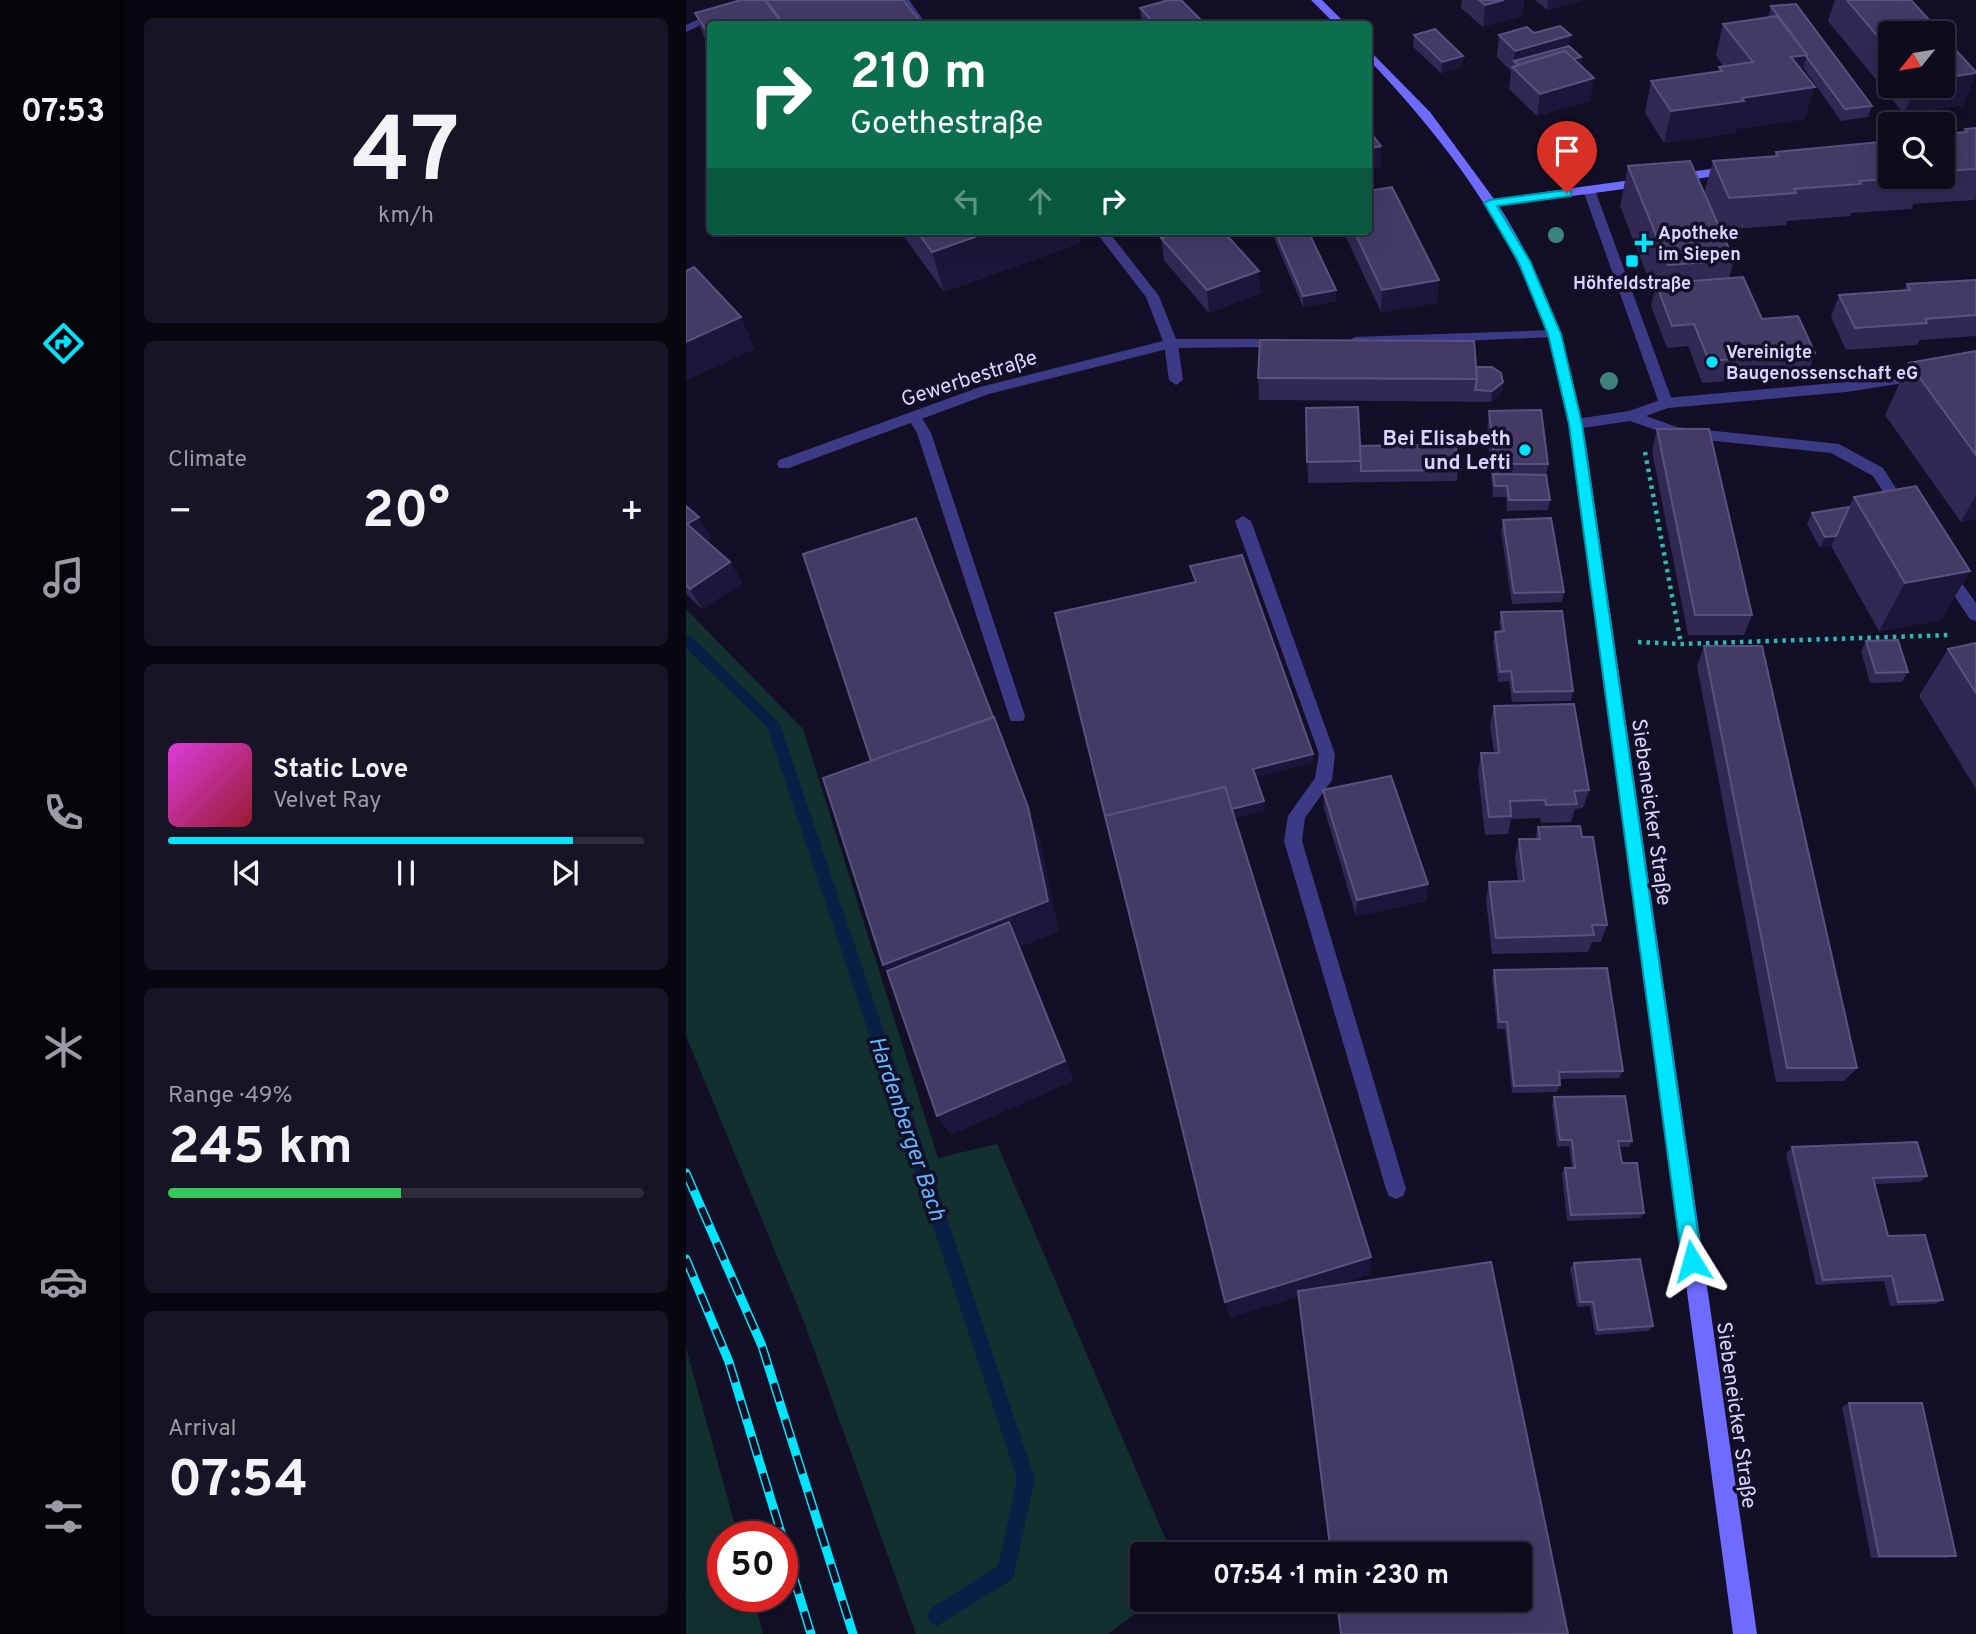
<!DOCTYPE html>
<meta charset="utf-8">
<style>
body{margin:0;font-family:Overpass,sans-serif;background:#171425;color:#f1f3f6;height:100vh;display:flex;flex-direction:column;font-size:26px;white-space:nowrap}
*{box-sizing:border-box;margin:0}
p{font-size:23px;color:#9b9ba3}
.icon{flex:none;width:38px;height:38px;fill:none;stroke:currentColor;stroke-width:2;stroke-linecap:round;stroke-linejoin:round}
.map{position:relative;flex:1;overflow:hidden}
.sheet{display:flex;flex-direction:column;gap:18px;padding:18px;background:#08060f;width:560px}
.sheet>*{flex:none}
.banner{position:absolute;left:21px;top:21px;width:665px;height:214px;border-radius:7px;box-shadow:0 7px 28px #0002,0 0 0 2px #2e2b3b;background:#0b6e4f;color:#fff;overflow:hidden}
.needle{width:46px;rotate:240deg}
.tools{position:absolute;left:1192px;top:21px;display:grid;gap:14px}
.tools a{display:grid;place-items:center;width:77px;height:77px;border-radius:7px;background:#0e0b1c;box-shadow:0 7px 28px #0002,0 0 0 2px #2e2b3b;font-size:35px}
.speed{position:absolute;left:21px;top:1521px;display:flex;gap:14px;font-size:35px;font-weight:700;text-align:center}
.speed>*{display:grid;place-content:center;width:91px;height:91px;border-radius:50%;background:#0e0b1c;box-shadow:0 7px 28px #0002,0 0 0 2px #2e2b3b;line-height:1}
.speed .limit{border:10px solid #d22;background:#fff;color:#111}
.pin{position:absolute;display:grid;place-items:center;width:60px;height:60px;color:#fff;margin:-72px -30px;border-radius:50% 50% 50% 0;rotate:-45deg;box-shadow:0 0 7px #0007}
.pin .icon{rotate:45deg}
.me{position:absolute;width:77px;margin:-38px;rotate:352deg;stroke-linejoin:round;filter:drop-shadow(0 0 5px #0008)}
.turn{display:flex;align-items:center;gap:24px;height:147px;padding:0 28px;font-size:32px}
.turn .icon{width:91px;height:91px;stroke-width:2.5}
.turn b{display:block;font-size:49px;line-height:60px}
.lanes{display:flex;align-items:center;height:66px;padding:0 28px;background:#0003;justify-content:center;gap:35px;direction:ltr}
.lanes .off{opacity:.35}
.big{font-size:52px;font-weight:700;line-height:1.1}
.sheet .card{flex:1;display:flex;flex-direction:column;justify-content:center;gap:10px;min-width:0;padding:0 24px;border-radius:10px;background:#171425}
.sheet .dial{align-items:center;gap:0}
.dial b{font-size:91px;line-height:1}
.song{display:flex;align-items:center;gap:21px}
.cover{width:84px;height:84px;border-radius:10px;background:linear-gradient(135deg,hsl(300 70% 55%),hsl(350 70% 35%))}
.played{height:7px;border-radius:4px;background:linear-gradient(90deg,#00e5ff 85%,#2e2b3b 85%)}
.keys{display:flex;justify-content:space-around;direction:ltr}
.heat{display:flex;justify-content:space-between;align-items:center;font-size:38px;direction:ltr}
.charge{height:10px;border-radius:5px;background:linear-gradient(90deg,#34c759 49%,#2e2b3b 0)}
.trip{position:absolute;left:444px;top:1542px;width:402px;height:70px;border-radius:7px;background:#0e0b1c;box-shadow:0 7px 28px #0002,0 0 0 2px #2e2b3b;font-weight:700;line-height:70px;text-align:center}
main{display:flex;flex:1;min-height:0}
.menu{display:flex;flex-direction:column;width:126px;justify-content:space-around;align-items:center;background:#06040b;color:#9b9ba3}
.menu .icon{width:49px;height:49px}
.menu .active{color:#00e5ff}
.menu b{font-size:32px;color:#f1f3f6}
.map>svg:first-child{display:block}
.green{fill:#12302f}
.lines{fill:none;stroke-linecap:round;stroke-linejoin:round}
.stream{fill:#0a1f44;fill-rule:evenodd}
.path{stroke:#2fb8b0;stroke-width:4.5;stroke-dasharray:3.5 5;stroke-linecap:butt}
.lane{fill:#3d3a85;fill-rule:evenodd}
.street{fill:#3d3a85;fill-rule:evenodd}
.secondary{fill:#6f6bff;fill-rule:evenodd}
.rail-casing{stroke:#00e5ff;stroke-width:9}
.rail{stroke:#130f26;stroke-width:6;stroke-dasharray:19;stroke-linecap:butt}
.tree{fill:#3d827b}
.wall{fill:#312854}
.shaded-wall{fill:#1d163a}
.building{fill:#433a66;stroke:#5a527e;stroke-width:2}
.route{fill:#00e5ff;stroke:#0095a6;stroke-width:2}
.poi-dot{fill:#00e5ff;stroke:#130f26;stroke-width:2.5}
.labels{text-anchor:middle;stroke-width:7;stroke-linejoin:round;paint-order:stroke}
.far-poi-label{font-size:18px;font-weight:bold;fill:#d9d4ff;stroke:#130f26;text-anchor:start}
.street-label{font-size:21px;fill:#d9d4ff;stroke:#130f26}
.poi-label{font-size:21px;font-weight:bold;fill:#d9d4ff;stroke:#130f26;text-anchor:end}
.water-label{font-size:23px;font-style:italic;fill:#62b6ff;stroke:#130f26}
</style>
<main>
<nav class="menu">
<b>07:53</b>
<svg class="icon active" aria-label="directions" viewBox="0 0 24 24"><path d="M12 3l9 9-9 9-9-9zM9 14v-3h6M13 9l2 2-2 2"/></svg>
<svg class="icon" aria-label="music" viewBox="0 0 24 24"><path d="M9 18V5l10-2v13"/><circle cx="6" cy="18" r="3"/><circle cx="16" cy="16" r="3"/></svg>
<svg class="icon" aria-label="phone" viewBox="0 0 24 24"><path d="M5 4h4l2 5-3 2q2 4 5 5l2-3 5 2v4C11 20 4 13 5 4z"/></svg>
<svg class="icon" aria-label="climate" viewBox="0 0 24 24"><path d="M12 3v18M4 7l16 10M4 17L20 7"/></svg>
<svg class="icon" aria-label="car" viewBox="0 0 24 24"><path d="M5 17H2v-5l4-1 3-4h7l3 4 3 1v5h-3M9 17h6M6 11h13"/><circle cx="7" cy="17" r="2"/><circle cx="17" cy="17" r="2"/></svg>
<svg class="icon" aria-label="filters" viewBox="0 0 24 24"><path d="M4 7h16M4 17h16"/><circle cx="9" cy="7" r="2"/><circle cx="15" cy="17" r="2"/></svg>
</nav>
<section class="sheet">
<div class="card dial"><b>47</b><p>km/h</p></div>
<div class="card"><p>Climate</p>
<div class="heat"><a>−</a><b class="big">20°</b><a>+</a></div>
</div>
<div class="card">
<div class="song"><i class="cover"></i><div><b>Static Love</b><p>Velvet Ray</p></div></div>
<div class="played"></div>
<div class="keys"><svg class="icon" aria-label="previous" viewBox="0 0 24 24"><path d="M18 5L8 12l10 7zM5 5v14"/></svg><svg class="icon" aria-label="pause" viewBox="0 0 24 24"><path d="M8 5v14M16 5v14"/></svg><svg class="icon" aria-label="next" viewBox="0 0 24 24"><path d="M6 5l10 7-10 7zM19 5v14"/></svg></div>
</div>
<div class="card"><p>Range · 49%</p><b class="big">245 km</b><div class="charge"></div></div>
<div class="card"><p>Arrival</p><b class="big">07:54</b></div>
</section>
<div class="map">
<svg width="1290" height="1634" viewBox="0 0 1290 1634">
<rect width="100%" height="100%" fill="#130f26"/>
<g class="green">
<polygon points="0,609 117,729 252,1158 311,1144 486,1554 457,1554 457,1600 468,1600 422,1634 230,1634 117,1319 0,1036"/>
<polygon points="0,1348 52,1536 37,1536 37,1596 67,1596 77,1634 0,1634"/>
</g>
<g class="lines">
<polygon class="stream" points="0,635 5,636 94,724 349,1479 327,1579 251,1626 244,1623 241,1616 244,1609 312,1566 331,1479 81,727 0,648"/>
<g class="path">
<polyline points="959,452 995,644"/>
<polyline points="952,642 995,644 1265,635"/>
</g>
<g class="lane">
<polygon points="903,186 909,190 987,403 985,406 975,406 973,403 897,190"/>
<polygon points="485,340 492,344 497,380 490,385 483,380 478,344"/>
<polygon points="228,411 233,413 245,433 339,716 337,721 325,721 323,716 231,433 221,416"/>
<polygon points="557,516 565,521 649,754 646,780 619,818 616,841 720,1189 717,1196 710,1199 703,1196 700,1189 598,841 602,816 629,778 633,754 549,521"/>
</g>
<g class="street">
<polygon points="53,0 67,0 0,32 0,25"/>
<polygon points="213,0 223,0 240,24 230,24"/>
<polygon points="409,231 422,231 473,296 490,339 596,339 603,343 596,347 485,348 303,394 103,468 93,468 91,464 93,460 294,387 477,341 460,297"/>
<polygon points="868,330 875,334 873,337 669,345 662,341 669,337"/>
<polygon points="1239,371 1244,373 1244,379 1160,392 982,408 960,416 991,427 1153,444 1197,468 1223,509 1216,514 1211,513 1187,476 1145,453 990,437 944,421 890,429 883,424 890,419 943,411 980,398 1160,382"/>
<polygon points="1260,566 1265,568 1290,603 1290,621 1284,619 1252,572"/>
</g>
<g class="secondary">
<polygon points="625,0 636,0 660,24 649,24"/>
<path d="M682 49 744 112 808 199 960 178 966 182 960 186 813 206C860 279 885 359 900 444L1071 1634H1047L892 480C884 431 877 381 861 334 825 227 759 140 682 59Z"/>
<polygon points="1047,166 1051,167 1051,173 988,182 982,178 988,174"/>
</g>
<defs>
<g id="rail">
<polyline points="0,1173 76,1346 167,1634"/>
<polyline points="0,1259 43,1362 96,1536"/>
<polyline points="96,1539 125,1634"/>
</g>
</defs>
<use href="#rail" class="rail-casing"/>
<use href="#rail" class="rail"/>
</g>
<g class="tree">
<circle cx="870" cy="235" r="8"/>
<circle cx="923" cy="381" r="9"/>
</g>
<g class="wall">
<polygon points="55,0 217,0 236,24 24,24 24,50 21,45 9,13"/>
<polygon points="475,0 498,0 496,0 519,24 449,24 456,23 454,8 477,2"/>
<polygon points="776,0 838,0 836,16 797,27 775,8"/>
<polygon points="849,0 897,0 861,10"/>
<polygon points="1149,0 1225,0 1204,33 1204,86 1256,86 1278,105 1218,114 1142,21"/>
<polygon points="1085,6 1186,106 1182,117 1155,121 1117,67 1116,71 1119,119 1050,129 1050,133 978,143 959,113 965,81 1032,72 1033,67 1037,66 1030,55 1037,24 1082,18"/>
<polygon points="848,33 883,46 895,57 894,65 904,101 851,116 823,89 825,71 811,57 813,35"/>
<polygon points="728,35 777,56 776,67 755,73 727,47"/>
<polygon points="1290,128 1290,197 1289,200 1227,204 1226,209 1165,213 1164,216 1101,221 1100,225 1035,230 1048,260 1043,278 1076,319 1129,353 1121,375 1016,383 1002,346 981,348 965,306 968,293 934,206 942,166 1018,193 1027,161 1088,157 1090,152 1204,177 1256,177 1256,134 1278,133 1279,129"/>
<polygon points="214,231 392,231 394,243 258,292"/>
<polygon points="585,231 622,231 650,290 650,301 617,307"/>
<polygon points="657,231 682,231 753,280 751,303 695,312"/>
<polygon points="475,238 575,293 523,313 478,260"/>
<polygon points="1290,280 1290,336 1234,340 1231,345 1160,350 1145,317 1153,295 1218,290 1221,284"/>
<polygon points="1290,351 1290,519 1275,522 1199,415 1223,363"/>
<polygon points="790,367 817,382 815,394 805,402 573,400 572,378"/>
<polygon points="620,408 674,446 772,470 771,481 622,483"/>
<polygon points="803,411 862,464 860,475 864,500 862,510 821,511 820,497 807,497 801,432"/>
<polygon points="971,429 1066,615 1058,635 1002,635 966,451"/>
<polygon points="1168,497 1284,571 1255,620 1193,631 1145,546 1134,548 1121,524 1126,513 1163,507"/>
<polygon points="0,506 25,538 20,541 44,562 56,583 16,609 0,594"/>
<polygon points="817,520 878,592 876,602 826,604 815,531"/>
<polygon points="815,612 887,691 885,701 826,702 823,681 812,682 807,642 809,632 815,632 813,622"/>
<polygon points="1180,641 1222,672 1216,682 1184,683 1175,651"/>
<polygon points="1290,643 1290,789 1233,696 1262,649"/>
<polygon points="1018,646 1171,1068 1158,1081 1090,1082 1011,666"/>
<polygon points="808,706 903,790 897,808 889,809 885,822 855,823 854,818 825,819 822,834 799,835 792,772 795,753 808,753 804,725"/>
<polygon points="637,790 742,884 740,901 670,916 638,808"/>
<polygon points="852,827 896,837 921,925 915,942 906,942 902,952 806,954 800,899 803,882 832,881 829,857 833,839 849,839"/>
<polygon points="808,970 937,1071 933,1078 874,1079 874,1085 871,1092 826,1093 819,1029 811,1029 806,978"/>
<polygon points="868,1097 946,1141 943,1147 933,1147 936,1163 958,1213 954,1218 881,1221 876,1174 879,1168 886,1168 883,1146 871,1147 866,1104"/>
<polygon points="1106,1147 1241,1176 1234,1182 1188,1184 1202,1236 1257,1300 1249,1304 1204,1306 1198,1281 1130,1285 1100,1154"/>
<polygon points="888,1263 967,1326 962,1331 909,1335 904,1306 891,1307 884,1268"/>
<polygon points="1163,1403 1270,1556 1261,1558 1185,1558 1156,1407"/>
</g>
<g class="shaded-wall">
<polygon points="818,0 838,0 836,16 797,27 799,5"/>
<polygon points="862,0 897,0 861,10"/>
<polygon points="885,35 881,57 828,61 829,51"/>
<polygon points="1121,55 1111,87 1105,57"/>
<polygon points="777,56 776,67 755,73 756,62"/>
<polygon points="895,57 893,68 840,73"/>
<polygon points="1290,73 1278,105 1218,114 1229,86 1256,86 1256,78"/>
<polygon points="908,78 904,101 851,116 854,94"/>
<polygon points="1129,87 1119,119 1050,129 1050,133 978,143 985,111 1056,98"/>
<polygon points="695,146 695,168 682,171 682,149"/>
<polygon points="306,231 392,231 394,243 258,292 246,252"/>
<polygon points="573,271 575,293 523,313 521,290"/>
<polygon points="753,280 751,303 695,312 696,290"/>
<polygon points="650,290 650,301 617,307 617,296"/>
<polygon points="55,317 69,349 0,381 0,342"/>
<polygon points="817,382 815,394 805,402 806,391"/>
<polygon points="1290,495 1290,519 1275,522"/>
<polygon points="13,517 25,538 13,545 1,524"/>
<polygon points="1150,536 1145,546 1134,548 1139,537"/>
<polygon points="44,562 56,583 16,609 4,589"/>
<polygon points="1284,571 1255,620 1193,631 1219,583"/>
<polygon points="627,754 627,763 568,778 567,769"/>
<polygon points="578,801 579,811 427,849 425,840"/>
<polygon points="342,807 354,840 373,932 334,947 388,1081 265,1135 251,1116 216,993 197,965"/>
<polygon points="742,884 740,901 670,916 671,900"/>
<polygon points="685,1257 683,1275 544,1318 539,1302"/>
</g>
<g class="building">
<polygon points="55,0 79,0 96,24 24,24 24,37 9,13"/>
<polygon points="80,0 217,0 236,24 98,24"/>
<polygon points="483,0 495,0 519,24 469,24 454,8"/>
<polygon points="793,0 818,0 799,5"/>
<polygon points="1161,0 1225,0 1255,33 1204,33 1204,51"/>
<polygon points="1110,4 1186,106 1159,109 1120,56 1121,55 1085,6"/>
<polygon points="1091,16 1121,55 1105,57 1129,87 1056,98 1058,101 985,111 965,81 1036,71 1033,67 1067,62 1037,24"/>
<polygon points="874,26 885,35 829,51 813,35 841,27 848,33"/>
<polygon points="749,29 777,56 756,62 728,35"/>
<polygon points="1256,35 1290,72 1290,73 1256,78"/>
<polygon points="883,46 895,57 887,59 879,51 832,65 828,61"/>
<polygon points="879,51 908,78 854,94 826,67"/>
<polygon points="1290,128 1290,169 1256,171 1256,134 1281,132 1279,129"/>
<polygon points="682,129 695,146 682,149"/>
<polygon points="1204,141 1204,177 1236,177 1173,181 1175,184 1108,189 1110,193 1043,198 1027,161 1092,156 1090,152"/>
<polygon points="1004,161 1048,260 982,265 942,166"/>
<polygon points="706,187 753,280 696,290 668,231 682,231 682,191"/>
<polygon points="231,231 306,231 246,252"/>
<polygon points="494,231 537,231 573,271 521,290 475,238"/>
<polygon points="589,231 622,231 650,290 617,296"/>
<polygon points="8,267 55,317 0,342 0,271"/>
<polygon points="1057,277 1076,319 1112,316 1129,353 1023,361 1008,324 986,326 970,284"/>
<polygon points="1290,280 1290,315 1239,319 1241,323 1169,328 1153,295 1224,290 1221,284"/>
<polygon points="574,340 788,341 791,379 572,378"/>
<polygon points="1290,351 1290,455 1223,363"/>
<polygon points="790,367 806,367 815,373 817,382 806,391 789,390 791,379"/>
<polygon points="672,407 675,461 621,462 620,408"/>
<polygon points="855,410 862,464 809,464 803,411"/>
<polygon points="971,429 1023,429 1066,615 1009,615"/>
<polygon points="770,444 772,470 675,471 674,446"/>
<polygon points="807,474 860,475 864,500 823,500 821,486 809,486"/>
<polygon points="1230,486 1284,571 1219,583 1168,497"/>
<polygon points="0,506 13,517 1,524 44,562 4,589 0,585"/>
<polygon points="1163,507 1150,536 1139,537 1126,513"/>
<polygon points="230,518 307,717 185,761 117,554"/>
<polygon points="865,518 878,592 828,593 817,520"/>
<polygon points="556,555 627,754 567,769 578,801 546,809 539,787 419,816 369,613 510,582 504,566"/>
<polygon points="876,611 887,691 828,692 825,671 814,672 809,632 818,631 815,612"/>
<polygon points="1212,640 1222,672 1190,673 1180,641"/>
<polygon points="1290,643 1290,693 1262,649"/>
<polygon points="1018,646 1076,646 1171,1068 1101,1068"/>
<polygon points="888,704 903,790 888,791 891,804 860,805 859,800 824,801 825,816 803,817 795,753 813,753 808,706"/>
<polygon points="308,717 342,807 362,901 197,965 137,778"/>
<polygon points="705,776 742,884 671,900 637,790"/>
<polygon points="539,787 685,1257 539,1302 419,816"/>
<polygon points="894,826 896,837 907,837 921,925 906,925 908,935 810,938 803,882 838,881 833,839 854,839 852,827"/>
<polygon points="323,922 379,1061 251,1116 201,971"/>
<polygon points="921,968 937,1071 873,1072 874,1085 828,1086 821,1022 813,1022 808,970"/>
<polygon points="939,1096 946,1141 932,1141 936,1163 951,1163 958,1213 885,1215 879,1168 889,1168 886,1140 874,1140 868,1097"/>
<polygon points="1231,1142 1241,1176 1187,1178 1202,1236 1239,1235 1257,1300 1212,1302 1206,1276 1137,1280 1106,1147"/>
<polygon points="954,1259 967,1326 912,1330 907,1302 894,1302 888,1263"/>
<polygon points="805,1262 882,1634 655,1634 651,1600 835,1600 835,1554 645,1554 612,1291"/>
<polygon points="1163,1403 1236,1403 1270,1556 1193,1556"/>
</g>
<polygon class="route" points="881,190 885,191 885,196 811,206 844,261 875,334 896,424 1016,1261 1013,1268 1006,1271 999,1268 996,1261 883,424 862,334 832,261 798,203 804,200"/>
<g class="poi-dot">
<path d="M954.5 232.5h7v7h7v7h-7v7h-7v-7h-7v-7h7z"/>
<rect x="939" y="254" width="14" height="14" rx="3.5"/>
<circle cx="1026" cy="362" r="7"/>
<circle cx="839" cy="450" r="7"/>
</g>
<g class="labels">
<g class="far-poi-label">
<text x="972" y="239">Apotheke<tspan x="972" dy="21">im Siepen</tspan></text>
<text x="946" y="289" text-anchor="middle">Höhfeldstraße</text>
<text x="1040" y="358">Vereinigte<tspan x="1040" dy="21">Baugenossenschaft eG</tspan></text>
</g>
<g class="street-label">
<text transform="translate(283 378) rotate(-18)" y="7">Gewerbestraße</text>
<text transform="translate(966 812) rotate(82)" y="7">Siebeneicker Straße</text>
<text transform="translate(1051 1415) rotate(82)" y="7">Siebeneicker Straße</text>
</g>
<g class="poi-label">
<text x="825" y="445">Bei Elisabeth<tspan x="825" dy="24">und Lefti</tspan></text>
</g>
<g class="water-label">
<text transform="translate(222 1128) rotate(71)" y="8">Hardenberger Bach</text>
</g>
</g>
</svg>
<div class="tools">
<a><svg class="needle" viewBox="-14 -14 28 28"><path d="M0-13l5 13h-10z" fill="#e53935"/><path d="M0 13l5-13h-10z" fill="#9b9ba3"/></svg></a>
<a><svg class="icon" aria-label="search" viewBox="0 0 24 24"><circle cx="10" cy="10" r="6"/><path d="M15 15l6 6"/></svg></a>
</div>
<div class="speed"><div class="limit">50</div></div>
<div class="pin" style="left:881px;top:193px;background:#d93025"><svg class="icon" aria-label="arrive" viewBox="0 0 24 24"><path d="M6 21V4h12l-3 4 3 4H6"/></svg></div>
<svg class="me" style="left:1006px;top:1261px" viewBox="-20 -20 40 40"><path d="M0-17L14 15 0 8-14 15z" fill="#00e5ff" stroke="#fff" stroke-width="4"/></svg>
<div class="trip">07:54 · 1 min · 230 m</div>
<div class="banner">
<div class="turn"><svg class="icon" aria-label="right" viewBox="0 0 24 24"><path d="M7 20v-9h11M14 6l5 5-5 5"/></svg><div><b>210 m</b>Goethestraße</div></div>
<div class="lanes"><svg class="icon off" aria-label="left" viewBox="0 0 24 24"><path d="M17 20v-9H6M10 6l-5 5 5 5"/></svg><svg class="icon off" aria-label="ahead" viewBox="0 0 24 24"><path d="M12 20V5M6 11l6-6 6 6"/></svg><svg class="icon" aria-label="right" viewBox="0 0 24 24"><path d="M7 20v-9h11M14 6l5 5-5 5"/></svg></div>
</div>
</div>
</main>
